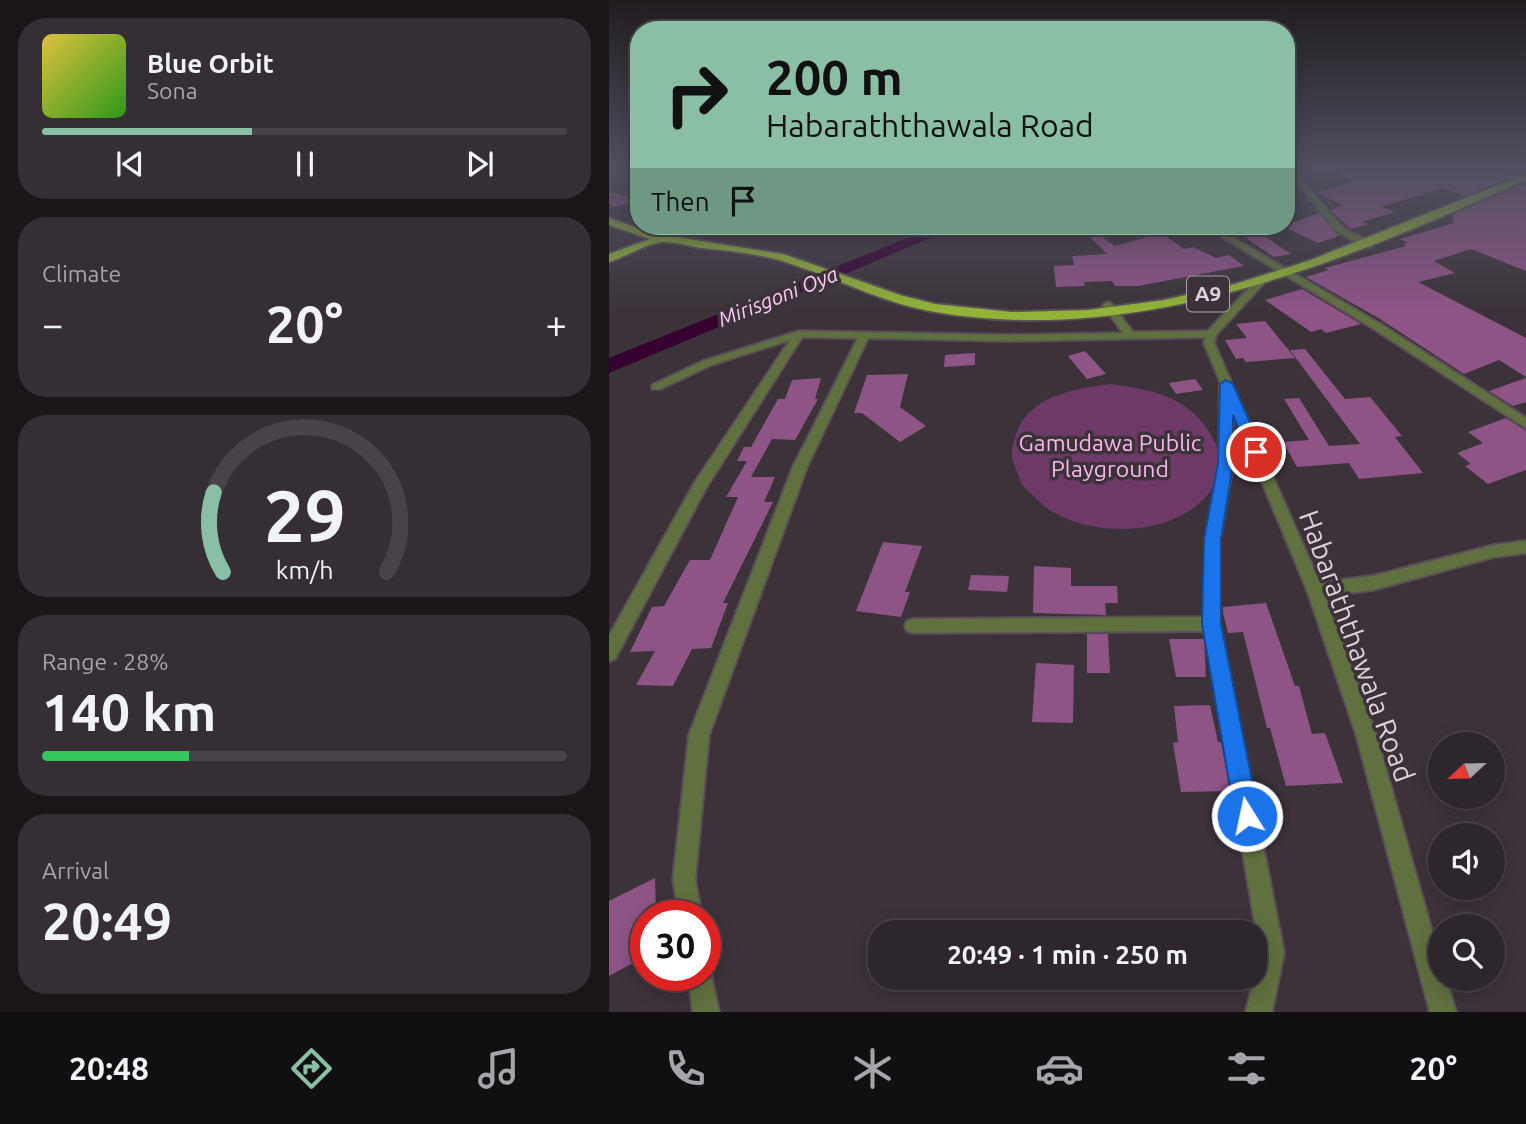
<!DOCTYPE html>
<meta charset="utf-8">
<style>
body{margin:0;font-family:Ubuntu,sans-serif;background:#352e34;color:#f1f3f6;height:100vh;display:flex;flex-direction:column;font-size:26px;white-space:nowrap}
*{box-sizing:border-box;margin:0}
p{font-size:23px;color:#a7a5a9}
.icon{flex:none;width:38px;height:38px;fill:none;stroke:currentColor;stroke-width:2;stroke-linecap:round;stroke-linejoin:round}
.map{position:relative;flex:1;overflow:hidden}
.sheet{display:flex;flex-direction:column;gap:18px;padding:18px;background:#191518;width:609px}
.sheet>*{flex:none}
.top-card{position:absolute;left:21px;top:21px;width:665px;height:214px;border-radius:28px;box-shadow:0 4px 18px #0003,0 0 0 2px #484348;background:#8abfa5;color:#111;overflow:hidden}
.needle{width:46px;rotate:248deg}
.controls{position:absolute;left:819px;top:732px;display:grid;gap:14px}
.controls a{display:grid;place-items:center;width:77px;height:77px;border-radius:50%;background:#2d262c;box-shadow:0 4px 18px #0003,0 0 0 2px #484348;font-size:35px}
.speed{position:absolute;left:21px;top:900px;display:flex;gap:14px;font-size:35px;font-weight:700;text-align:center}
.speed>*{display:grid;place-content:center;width:91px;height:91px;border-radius:50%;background:#2d262c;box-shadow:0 4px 18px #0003,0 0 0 2px #484348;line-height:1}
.speed .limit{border:10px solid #d22;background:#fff;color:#111}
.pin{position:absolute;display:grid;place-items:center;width:60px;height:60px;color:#fff;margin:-30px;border:4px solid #fff;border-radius:50%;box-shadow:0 2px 7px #0007}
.me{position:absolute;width:77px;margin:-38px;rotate:350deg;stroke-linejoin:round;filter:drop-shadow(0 0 5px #0008)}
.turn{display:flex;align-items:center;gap:24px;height:147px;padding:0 21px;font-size:32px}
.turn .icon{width:91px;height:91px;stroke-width:2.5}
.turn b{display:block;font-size:49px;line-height:60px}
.then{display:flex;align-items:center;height:66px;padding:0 21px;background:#0003;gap:14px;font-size:26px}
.big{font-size:52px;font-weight:700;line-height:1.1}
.sheet .tile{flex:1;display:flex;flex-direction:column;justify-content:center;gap:10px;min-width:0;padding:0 24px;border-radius:28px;background:#352e34}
.sheet .dial{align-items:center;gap:0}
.dial svg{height:182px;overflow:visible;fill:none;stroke:#484348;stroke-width:7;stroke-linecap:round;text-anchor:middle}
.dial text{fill:#f1f3f6;stroke:none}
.song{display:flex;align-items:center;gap:21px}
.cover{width:84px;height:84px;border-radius:10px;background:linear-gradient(135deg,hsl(50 70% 55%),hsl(110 70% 35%))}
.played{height:7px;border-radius:4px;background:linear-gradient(90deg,#8abfa5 40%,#484348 40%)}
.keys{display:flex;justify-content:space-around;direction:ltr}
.heat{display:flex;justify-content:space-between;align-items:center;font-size:38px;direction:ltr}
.charge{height:10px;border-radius:5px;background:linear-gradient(90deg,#34c759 28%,#484348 0)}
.trip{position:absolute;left:259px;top:920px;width:399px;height:70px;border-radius:28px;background:#2d262c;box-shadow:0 4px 18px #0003,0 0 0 2px #484348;font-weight:700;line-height:70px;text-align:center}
.tabs{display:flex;height:112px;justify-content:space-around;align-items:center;background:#120f12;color:#a7a5a9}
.tabs .icon{width:49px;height:49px}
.tabs .selected{color:#8abfa5}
.tabs b{font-size:32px;color:#f1f3f6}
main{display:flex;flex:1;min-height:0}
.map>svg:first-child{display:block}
.green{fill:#6e3a67}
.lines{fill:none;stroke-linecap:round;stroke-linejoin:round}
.river{fill:#360131;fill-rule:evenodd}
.building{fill:#8e5486}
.minor-casing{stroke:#585056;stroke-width:4}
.tertiary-casing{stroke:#585056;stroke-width:4}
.trunk-casing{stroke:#585056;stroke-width:4}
.minor{fill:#61703f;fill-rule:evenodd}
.tertiary{fill:#61703f;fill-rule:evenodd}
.trunk{fill:#92b238;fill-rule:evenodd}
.route{fill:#1a73e8;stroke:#114b97;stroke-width:2}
.labels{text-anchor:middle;stroke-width:7;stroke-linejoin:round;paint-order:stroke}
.shield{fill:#3c333a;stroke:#aaa3a8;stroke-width:2}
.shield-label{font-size:21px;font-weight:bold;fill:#d9d3d7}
.far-water-label{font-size:21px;font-style:italic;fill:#fecbf5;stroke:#3c333a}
.park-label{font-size:23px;fill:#fab7ef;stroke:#3c333a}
.near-street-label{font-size:28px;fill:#d9d3d7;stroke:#3c333a}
</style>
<main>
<section class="sheet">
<div class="tile">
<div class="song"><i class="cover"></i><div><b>Blue Orbit</b><p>Sona</p></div></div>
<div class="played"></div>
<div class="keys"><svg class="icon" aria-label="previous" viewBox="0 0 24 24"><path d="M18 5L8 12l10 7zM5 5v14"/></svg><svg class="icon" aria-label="pause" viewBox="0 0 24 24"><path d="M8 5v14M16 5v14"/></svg><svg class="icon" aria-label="next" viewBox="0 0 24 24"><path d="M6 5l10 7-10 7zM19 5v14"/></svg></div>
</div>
<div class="tile"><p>Climate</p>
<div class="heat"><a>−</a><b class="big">20°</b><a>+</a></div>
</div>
<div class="tile dial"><svg viewBox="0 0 100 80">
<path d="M14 69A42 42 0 1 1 86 69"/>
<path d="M14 69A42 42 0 0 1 10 34" stroke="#8abfa5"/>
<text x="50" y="56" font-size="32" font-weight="700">29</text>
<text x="50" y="72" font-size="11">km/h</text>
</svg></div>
<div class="tile"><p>Range · 28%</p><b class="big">140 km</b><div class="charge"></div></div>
<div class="tile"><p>Arrival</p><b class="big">20:49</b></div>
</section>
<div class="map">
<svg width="917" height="1012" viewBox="0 0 917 1012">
<rect width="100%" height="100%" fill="#3c333a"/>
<path class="green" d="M501 384C548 390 588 399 608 447 613 457 611 478 604 488 571 536 491 539 444 512 435 507 427 498 419 491 411 484 409 474 405 464 401 454 403 448 406 438 416 397 464 389 501 384Z"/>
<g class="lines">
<polygon class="river" points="303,226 321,226 331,234 0,373 0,358 311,233"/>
</g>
<g class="building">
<polygon points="715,168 882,168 906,176 856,196 834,188 772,207 786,212 752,222 759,224 742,229 721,210 734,205 707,193 745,181"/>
<polygon points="917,183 917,271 862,249 825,261 846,273 809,282 917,338 917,377 890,360 855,374 771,319 697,277 719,270 716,268 797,246 794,244 799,243 791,239 845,223 843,215"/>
<polygon points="0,191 29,200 8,207 0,205"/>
<polygon points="710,213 730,236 709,243 674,226"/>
<polygon points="484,231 506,246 552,233 575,249 584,247 607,258 620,255 635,266 529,286 506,286 503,281 475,282 476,286 447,287 445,266 465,265 463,256 498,254 480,236"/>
<polygon points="651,233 682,254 665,257 637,238"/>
<polygon points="693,289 752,324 717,333 712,329 702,332 656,300"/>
<polygon points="656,321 678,348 686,358 637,362 634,358 627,359 616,340 638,338 627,324"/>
<polygon points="696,349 736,399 761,397 793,436 786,437 814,473 750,479 740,463 688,467 674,442 700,440 675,399 690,398 720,446 751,444 681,350"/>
<polygon points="476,351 497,374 478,379 459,356"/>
<polygon points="366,353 366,365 335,367 336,355"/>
<polygon points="299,374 291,407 317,426 291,442 253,413 245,413 258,375"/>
<polygon points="212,378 206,399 209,399 186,440 163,439 142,477 166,477 155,502 164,502 114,603 119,603 102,648 83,649 64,686 27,685 46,651 21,652 43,607 55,606 81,560 101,560 129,497 117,497 138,461 128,461 135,447 142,447 169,399 176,399 183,380"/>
<polygon points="917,378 917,402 904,406 880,391"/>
<polygon points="586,379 594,390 567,394 560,383"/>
<polygon points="897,418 917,431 917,470 879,484 856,466 862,464 848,453 874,443 859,432"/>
<polygon points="274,542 313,546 296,592 301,592 292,617 247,611"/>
<polygon points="425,566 462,568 462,586 508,586 509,603 496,603 497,615 424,613"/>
<polygon points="362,575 400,576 398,592 359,590"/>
<polygon points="657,603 686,686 690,686 703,734 716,733 734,783 677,786 661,728 658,728 634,632 619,633 614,613 614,607"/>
<polygon points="478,634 499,634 501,673 478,673"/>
<polygon points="560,639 595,639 597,677 567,677"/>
<polygon points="427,663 465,665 464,723 423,722"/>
<polygon points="601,705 609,742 612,742 621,791 572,792 564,743 569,742 565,706"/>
<polygon points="46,878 47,915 37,915 37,956 0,976 0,901"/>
</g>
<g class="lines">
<defs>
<g id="minor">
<polygon points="677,168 682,168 734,228 763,243 763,247 757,247 728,232"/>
<polygon points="412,226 422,226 405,233 401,231"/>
<polygon points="595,226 604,226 773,325 917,418 917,428 765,329"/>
<polygon points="499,302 502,303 524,332 602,331 607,334 602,337 401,341 259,338 198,467 100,735 86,880 93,915 70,915 64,880 80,735 184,467 249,338 193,337 97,488 6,659 0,661 0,636 86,482 181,340 102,365 51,389 43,389 43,385 94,361 190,331 401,335 514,333 494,305"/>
<polygon points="617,381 623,384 624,464 611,539 611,624 675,953 663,1012 637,1012 651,953 596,631 304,633 298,631 296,626 298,621 304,619 595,617 597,539 610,464 611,384"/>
<polygon points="917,541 917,553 885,557 764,590 706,597 700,595 698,590 700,585 706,583 764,576 885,545"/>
<polygon points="96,965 100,966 110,1012 84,1012 79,975 96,975"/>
</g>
<polygon id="tertiary" points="648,280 656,282 607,335 605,343 714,590 767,734 831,959 831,978 837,978 847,1012 821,1012 747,734 698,590 595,343 598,332"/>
<path id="trunk" d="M917 174V180C732 262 533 347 326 312 277 304 232 280 185 265 155 254 123 251 92 248 80 246 66 242 55 242 37 243 17 257 0 262V254L41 239 0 225V218L42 233 174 254 291 295 326 304 403 312 479 310 555 300 626 284 699 261Z"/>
</defs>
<use href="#minor" class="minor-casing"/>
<use href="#tertiary" class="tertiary-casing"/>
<use href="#trunk" class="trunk-casing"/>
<use href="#minor" class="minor"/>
<use href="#tertiary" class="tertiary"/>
<use href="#trunk" class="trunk"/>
</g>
<linearGradient id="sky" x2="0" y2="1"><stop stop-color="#211c20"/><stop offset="0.54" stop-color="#505060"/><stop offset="1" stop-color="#505060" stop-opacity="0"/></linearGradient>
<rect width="917" height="310" fill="url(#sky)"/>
<polygon class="route" points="617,380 624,384 654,452 652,456 642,456 624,415 624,464 612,539 612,624 650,816 646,825 638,828 629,825 626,816 593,624 595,539 609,464 611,384"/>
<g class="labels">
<rect class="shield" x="578" y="276.5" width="42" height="35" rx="5"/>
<g class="shield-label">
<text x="599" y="301">A9</text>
</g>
<g class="far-water-label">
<text transform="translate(169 297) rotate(-22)" y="7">Mirisgoni Oya</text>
</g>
<g class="park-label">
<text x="501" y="451">Gamudawa Public<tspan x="501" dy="26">Playground</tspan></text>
</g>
<g class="near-street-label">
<text transform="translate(748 646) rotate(70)" y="10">Habaraththawala Road</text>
</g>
</g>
</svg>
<div class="controls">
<a><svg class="needle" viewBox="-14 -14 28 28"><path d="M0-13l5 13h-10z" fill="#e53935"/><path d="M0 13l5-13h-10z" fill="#a7a5a9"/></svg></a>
<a><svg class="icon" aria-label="sound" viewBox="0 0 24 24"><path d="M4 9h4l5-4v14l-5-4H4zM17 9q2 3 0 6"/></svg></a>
<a><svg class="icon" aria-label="search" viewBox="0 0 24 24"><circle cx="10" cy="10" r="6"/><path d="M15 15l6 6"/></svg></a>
</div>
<div class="speed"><div class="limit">30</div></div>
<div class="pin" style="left:647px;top:452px;background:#d93025"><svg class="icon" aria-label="arrive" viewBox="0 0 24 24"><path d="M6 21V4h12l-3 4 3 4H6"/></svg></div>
<svg class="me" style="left:638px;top:816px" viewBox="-20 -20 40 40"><circle r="17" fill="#1a73e8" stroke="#fff" stroke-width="3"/><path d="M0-11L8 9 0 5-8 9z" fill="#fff"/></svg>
<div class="trip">20:49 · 1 min · 250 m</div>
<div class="top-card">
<div class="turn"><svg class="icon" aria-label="right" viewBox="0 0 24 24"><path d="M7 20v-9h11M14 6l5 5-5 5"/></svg><div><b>200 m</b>Habaraththawala Road</div></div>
<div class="then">Then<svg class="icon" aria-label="arrive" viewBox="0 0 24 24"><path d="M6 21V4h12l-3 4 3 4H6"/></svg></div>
</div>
</div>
</main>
<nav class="tabs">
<b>20:48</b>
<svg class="icon selected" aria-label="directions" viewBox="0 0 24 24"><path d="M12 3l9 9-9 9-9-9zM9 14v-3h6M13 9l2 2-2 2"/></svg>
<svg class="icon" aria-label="music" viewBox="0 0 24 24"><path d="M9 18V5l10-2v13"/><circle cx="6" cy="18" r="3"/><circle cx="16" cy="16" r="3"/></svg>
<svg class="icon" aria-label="phone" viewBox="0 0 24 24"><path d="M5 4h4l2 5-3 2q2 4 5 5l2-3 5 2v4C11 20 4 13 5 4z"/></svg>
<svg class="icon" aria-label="climate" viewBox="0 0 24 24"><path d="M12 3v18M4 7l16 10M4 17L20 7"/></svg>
<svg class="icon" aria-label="car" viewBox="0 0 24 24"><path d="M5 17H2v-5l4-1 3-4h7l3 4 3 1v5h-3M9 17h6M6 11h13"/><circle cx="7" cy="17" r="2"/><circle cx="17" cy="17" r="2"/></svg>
<svg class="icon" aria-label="filters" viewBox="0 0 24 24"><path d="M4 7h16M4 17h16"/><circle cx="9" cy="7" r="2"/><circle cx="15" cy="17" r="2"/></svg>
<b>20°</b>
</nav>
